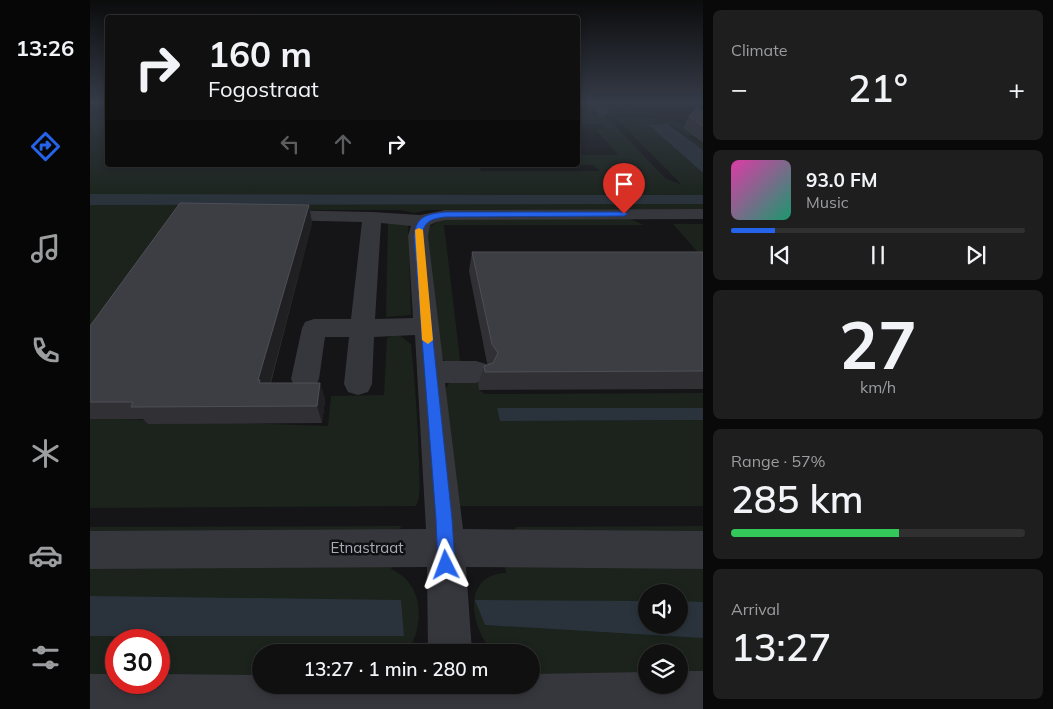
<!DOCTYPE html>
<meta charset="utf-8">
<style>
body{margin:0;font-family:Mulish,sans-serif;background:#1e1e1f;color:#f1f3f6;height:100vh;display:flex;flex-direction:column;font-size:19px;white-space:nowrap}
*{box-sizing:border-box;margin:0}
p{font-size:16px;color:#9c9d9f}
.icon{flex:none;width:28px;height:28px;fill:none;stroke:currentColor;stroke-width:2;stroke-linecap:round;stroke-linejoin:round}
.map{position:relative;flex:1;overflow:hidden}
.sheet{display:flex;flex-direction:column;gap:10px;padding:10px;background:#090909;width:350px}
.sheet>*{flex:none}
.hud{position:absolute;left:15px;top:15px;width:475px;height:152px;border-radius:5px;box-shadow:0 2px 8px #0003,0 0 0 1px #303031;background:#101011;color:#f1f3f6;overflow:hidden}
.tools{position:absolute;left:548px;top:584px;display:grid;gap:10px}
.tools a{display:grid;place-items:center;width:50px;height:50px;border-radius:50%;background:#101011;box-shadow:0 2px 8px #0003,0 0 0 1px #303031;font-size:25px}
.speed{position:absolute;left:15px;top:629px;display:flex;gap:10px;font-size:25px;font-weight:700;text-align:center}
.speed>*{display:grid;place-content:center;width:65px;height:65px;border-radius:50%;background:#101011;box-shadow:0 2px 8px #0003,0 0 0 1px #303031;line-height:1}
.speed .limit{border:8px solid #d22;background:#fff;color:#111}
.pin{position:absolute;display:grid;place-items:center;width:42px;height:42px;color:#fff;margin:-51px -21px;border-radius:50% 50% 50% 0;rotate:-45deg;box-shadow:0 0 5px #0007}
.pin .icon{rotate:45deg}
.me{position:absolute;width:55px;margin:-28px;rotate:357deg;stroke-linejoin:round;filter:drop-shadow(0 0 4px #0008)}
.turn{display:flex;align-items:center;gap:18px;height:105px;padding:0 20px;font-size:22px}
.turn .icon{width:65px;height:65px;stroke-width:2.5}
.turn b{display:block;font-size:35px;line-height:42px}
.lanes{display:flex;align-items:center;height:48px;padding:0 20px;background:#0003;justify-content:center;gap:25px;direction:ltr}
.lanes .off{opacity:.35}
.big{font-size:38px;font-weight:600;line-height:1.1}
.sheet .card{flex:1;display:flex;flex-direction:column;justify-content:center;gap:8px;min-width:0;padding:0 18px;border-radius:8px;background:#1e1e1f}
.sheet .dial{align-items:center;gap:0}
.dial b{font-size:65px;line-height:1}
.song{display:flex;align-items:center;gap:15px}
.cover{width:60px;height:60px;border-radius:8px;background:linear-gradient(135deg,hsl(320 70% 55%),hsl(160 70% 35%))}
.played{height:5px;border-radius:2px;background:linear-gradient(90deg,#2563eb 15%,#303031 15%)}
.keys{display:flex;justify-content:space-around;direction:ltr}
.heat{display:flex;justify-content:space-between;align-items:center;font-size:28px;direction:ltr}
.charge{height:8px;border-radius:4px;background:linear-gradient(90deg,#34c759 57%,#303031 0)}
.trip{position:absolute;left:162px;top:644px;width:288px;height:50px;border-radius:25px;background:#101011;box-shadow:0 2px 8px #0003,0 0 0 1px #303031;font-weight:600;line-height:50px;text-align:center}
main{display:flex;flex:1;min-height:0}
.tab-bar{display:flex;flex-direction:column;width:90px;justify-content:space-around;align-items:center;background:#060607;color:#9c9d9f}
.tab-bar .icon{width:35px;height:35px}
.tab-bar .on{color:#2563eb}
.tab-bar b{font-size:22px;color:#f1f3f6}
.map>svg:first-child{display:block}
.green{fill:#1b231c;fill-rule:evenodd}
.water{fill:#2a333c}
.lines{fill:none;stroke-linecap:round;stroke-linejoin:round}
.minor{fill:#36363d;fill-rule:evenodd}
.wall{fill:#313135}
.shaded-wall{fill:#202023}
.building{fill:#3d3e43;stroke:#4e4f56}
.route{fill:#2563eb;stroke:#184099}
.slow{fill:#f59e0b}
.labels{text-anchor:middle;stroke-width:5;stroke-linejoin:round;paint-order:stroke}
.near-street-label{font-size:15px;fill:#a6abb9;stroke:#101012}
</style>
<main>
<nav class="tab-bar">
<b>13:26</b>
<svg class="icon on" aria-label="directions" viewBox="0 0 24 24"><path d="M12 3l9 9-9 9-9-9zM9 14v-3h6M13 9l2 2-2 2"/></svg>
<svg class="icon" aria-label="music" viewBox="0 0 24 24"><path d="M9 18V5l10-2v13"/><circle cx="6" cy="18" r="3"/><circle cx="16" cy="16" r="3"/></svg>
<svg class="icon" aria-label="phone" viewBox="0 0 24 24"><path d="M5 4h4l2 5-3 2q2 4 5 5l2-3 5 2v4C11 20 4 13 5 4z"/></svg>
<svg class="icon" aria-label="climate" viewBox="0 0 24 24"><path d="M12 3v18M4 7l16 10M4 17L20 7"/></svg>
<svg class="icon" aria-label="car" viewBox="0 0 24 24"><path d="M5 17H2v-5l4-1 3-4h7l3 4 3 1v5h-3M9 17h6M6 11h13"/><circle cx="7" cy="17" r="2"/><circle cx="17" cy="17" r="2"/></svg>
<svg class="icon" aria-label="filters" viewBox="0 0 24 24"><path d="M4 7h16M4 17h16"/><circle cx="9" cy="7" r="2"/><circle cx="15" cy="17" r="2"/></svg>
</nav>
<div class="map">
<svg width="613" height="709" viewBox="0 0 613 709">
<rect width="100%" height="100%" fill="#151517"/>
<g class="green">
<polygon points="488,102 533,102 545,112 563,112 568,115 515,115 575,178 592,185 526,118 562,118 591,123 603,135 599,136 613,144 613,150 582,125 560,125 613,173 613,195 0,194 0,114 17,113 18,165 389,165 391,171 510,171 503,165 441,165 488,165 488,155 528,155 505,129 513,129 510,124 488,124"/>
<polygon points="0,204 613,204 613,209 339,210 324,213 312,210 103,210 0,367"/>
<polygon points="362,219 540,219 554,225 354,225 371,368 358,365 348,353 337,229 349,220"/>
<polygon points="298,223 318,223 321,315 296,317"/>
<polygon points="583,224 613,224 613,258"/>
<path d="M305 335 312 337 321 344C325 384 328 423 329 464 329 477 332 494 326 506L0 508V418L238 426 241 396 294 395 297 338Z"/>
<polygon points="369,378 387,378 389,390 395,394 613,393 613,408 407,408 410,421 613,420 613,506 370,506 353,395 359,383"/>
<polygon points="312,526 306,532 0,532 0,527"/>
<polygon points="613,526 613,538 422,532 427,527"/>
<path d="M413 558 613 560V677H589V652H556V677H441V652H403C381 629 370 575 416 573ZM556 592H589V625H556Z"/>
<path d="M0 561H303L301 569C335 584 334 624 318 652H171V680L69 681V640H26V681H0Z"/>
</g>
<g class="water">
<polygon points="578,124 613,150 613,173 559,125"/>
<polygon points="0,194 613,195 613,204 0,205"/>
<polygon points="407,408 613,408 613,420 410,421"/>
<polygon points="0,596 311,600 314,636 0,636"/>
<polygon points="385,600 556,601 556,625 589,625 589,601 613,602 613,638 395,625"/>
</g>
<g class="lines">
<g class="minor">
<polygon points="498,102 511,102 520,112 514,116 510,115"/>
<path d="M613 209V219L355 220 346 222 340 225 338 236 353 361H386L396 364 400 372 396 380 386 383H355L373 529 613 531V569L376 567 382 652H338L337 567 0 569V531L336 529 325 335 284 337 282 384 278 392 268 395 258 392 254 384 259 337H235L229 379 225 387 215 390 205 387 201 379 212 328 215 322 224 319H261L272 222 185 220 179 219 176 215 179 211 185 210 282 212 330 215 355 210ZM291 223 321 226 318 236 323 318 285 319Z"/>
<polygon points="589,671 613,671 613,709 0,709 0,674 26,674 26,682 69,682 69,674 171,675 171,685 441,685 441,674 556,672 556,685 589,685"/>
</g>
</g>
<g class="wall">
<polygon points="613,111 613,143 593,128 599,116"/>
<polygon points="219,205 222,223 181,383 230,383 235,400 232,423 58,424 53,419 0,419 0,326"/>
<polygon points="382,252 613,252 613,389 389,390 388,384 394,366 398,365 397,363 379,271"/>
</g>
<g class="shaded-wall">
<polygon points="219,205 222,223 177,395 168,380"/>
<polygon points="230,383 235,400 232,423 227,406"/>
</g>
<g class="building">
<polygon points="607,107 613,111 613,126 599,116"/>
<polygon points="90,203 219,205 168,380 170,380 169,383 230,383 227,406 41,407 43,402 0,402 0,326"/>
<polygon points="382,252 613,252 613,371 395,372 394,366 403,363 408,353 402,344"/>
</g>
<linearGradient id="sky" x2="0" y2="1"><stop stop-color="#0c0c0d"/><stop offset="0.51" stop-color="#353b47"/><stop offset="1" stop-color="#353b47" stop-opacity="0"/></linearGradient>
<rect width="613" height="201" fill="url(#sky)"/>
<path class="route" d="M355 212H534L538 214 534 216 355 217C341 219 334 221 332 236L362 519 365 565 362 571 356 574 350 571 348 565 346 519 324 236C326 216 337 214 355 212Z"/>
<polygon class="slow" points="329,228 333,230 343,340 338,344 332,340 325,230"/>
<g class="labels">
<g class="near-street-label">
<text x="277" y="553">Etnastraat</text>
</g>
</g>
</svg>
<div class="tools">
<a><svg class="icon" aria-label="sound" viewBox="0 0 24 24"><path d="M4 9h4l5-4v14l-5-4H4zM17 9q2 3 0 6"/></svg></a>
<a><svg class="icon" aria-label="layers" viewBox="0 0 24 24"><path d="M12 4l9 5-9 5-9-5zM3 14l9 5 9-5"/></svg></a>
</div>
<div class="speed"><div class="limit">30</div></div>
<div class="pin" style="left:534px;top:214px;background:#d93025"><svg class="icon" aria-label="arrive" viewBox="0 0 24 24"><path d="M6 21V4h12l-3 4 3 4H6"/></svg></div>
<svg class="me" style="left:356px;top:565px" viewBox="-20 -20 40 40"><path d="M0-17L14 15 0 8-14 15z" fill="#2563eb" stroke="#fff" stroke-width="4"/></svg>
<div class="trip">13:27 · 1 min · 280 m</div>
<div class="hud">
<div class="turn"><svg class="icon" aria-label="right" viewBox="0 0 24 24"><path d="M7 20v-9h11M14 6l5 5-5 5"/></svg><div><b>160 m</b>Fogostraat</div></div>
<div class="lanes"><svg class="icon off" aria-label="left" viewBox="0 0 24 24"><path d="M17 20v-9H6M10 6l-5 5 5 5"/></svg><svg class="icon off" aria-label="ahead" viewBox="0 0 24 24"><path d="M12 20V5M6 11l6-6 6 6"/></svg><svg class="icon" aria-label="right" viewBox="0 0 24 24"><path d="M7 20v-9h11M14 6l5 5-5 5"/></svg></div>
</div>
</div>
<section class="sheet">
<div class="card"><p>Climate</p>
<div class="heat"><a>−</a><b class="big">21°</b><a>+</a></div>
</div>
<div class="card">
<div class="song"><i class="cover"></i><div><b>93.0 FM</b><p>Music</p></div></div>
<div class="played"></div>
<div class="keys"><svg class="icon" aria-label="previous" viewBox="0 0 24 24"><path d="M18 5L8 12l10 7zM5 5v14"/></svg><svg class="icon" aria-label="pause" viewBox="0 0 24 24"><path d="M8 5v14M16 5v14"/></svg><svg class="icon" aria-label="next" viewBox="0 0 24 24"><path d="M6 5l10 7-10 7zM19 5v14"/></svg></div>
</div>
<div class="card dial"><b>27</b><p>km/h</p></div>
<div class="card"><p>Range · 57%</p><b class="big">285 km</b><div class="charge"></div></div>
<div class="card"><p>Arrival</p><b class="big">13:27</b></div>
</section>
</main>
